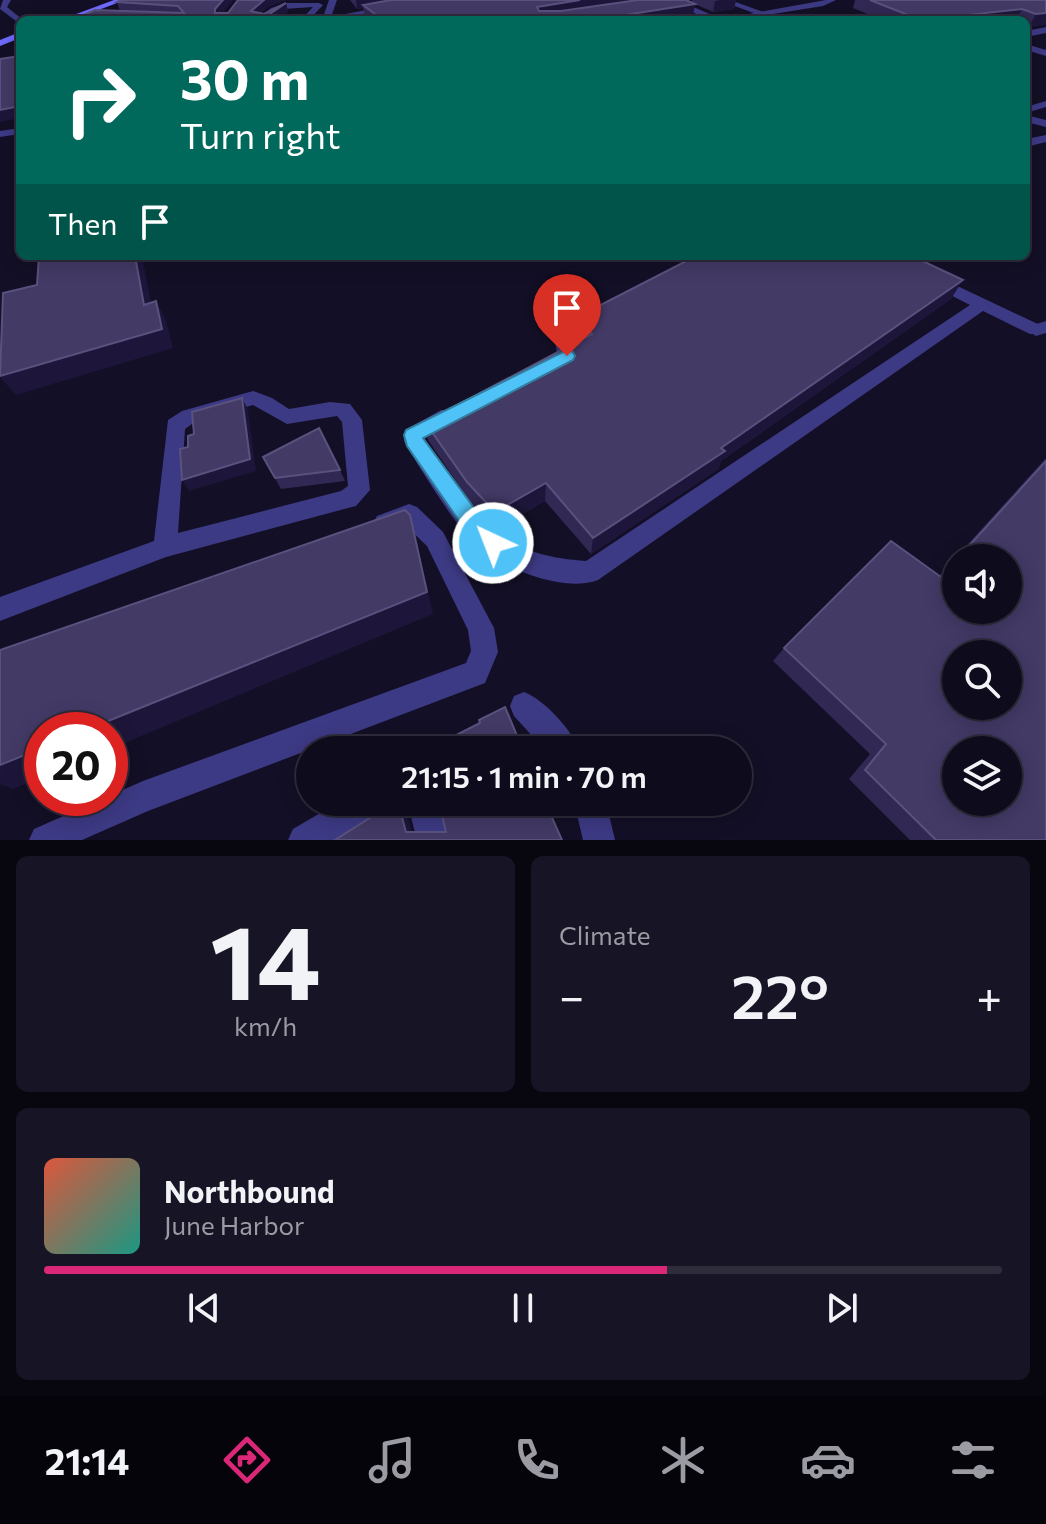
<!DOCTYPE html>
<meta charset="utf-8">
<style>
body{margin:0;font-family:Commissioner,sans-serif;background:#171425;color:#f1f3f6;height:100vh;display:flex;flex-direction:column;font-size:30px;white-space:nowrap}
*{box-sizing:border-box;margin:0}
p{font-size:26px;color:#9b9ba3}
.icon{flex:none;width:44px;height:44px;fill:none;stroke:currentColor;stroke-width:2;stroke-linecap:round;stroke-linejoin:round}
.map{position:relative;height:840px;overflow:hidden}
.details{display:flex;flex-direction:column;gap:16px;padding:16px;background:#08060f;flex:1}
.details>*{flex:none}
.top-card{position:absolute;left:16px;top:16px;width:1014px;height:244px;border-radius:12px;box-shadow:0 4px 20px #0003,0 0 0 2px #2e2b3b;background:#00695c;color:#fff;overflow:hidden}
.tools{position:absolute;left:942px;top:544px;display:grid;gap:16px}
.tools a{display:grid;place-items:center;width:80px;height:80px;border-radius:50%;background:#0e0b1c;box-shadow:0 4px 20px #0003,0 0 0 2px #2e2b3b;font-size:40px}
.speed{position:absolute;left:24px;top:712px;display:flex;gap:16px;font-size:40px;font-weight:700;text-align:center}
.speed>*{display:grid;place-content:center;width:104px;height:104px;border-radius:50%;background:#0e0b1c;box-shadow:0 4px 20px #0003,0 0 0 2px #2e2b3b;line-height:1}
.speed .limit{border:12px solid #d22;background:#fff;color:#111}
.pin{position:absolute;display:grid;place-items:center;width:68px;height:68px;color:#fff;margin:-82px -34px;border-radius:50% 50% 50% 0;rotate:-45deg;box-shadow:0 0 8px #0007}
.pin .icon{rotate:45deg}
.me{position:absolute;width:88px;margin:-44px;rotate:317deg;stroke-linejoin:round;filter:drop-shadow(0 0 6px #0008)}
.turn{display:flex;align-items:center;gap:28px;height:168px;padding:0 32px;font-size:36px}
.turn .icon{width:104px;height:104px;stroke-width:2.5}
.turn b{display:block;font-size:56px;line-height:68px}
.then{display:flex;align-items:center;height:76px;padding:0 32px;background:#0003;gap:16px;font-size:30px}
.big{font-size:60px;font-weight:600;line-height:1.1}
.details .widget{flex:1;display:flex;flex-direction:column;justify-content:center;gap:12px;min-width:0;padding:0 28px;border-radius:12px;background:#171425}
.details .dial{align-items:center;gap:0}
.dial b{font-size:104px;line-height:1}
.song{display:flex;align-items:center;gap:24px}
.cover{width:96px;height:96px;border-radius:12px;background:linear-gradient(135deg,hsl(10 70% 55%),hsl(170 70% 35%))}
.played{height:8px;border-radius:4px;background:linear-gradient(90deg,#db2777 65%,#2e2b3b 65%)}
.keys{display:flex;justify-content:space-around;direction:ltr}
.heat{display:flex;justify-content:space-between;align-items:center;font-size:44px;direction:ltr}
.details .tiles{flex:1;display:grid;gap:16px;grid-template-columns:1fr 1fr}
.widget:last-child{grid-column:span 2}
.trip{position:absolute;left:296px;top:736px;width:456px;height:80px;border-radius:40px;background:#0e0b1c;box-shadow:0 4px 20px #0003,0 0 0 2px #2e2b3b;font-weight:600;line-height:80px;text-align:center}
.dock{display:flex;height:128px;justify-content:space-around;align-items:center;background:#06040b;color:#9b9ba3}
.dock .icon{width:56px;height:56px}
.dock .on{color:#db2777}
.dock b{font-size:36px;color:#f1f3f6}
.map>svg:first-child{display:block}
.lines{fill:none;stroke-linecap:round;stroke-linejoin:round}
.service{fill:#3d3a85;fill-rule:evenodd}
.minor{fill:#3d3a85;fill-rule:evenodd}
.tertiary{fill:#3d3a85;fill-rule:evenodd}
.secondary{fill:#6f6bff;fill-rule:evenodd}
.wall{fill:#312854;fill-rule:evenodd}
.shaded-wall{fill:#1d163a}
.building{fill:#433a66;stroke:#5a527e;stroke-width:2;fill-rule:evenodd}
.route{fill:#4fc3f7;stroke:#337fa1;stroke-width:2}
</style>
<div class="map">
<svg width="1046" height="840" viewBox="0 0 1046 840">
<rect width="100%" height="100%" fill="#130f26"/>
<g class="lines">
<g class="service">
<polygon points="329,0 337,0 331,17 327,19 323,17"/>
<polygon points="677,0 719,18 720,20 709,20 669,1"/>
<polygon points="1046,27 1046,33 1026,37 1026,31"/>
<polygon points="1026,44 1046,50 1046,56 1026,50"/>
<path d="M874 256H894L1042 326 1045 330 1042 334H1030L983 311 598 580C563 593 505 569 477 547 462 535 414 460 404 441L406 430 441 410H455L458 415 455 420 424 439C476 510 489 555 586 561L970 305Z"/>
<path d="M598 309 604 310 606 314 604 318 572 335 576 356C570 365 555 370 546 367L543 363 557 353 554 335 560 326Z"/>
</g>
<g class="minor">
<polygon points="3,0 11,0 7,7 23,20 20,24 0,9"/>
<polygon points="419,0 436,0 332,20 314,20"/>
<polygon points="718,0 730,0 769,14 762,16"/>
<polygon points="287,3 319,3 323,5 309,20 301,20 313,7 283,9 266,20 257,20 271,8"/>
<polygon points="20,51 20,57 15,57 15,53"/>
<polygon points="1046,101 1046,107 1026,113 1026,107"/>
<polygon points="1026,115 1046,120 1046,127 1026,122"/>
<polygon points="1046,135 1046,142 1026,147 1026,139"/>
<polygon points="1046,321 1046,333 1036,336 1027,330 1030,326"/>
<path d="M253 391 272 398 289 409 330 402 350 404 362 420 370 490 356 506 348 508 166 557 0 621V597L154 541 168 420 182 411ZM253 405 287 424 337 416 342 422 348 486 341 491 178 533 185 429 196 421Z"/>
<polygon points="409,504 417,507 443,532 494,628 498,652 485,683 148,811 82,840 29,840 34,829 143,781 466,663 471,651 468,630 427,546 405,525 385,533 377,530 373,523 377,516"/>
<path d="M524 692C545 700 571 730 580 750H545L514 716 510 706 514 696Z"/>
<polygon points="339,802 385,802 380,813 335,840 288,840 293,829"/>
<polygon points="407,802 439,802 449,840 417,840"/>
<polygon points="574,802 606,802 615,840 583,840"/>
</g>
<g class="tertiary">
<polygon points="826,0 836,0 823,6 735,20 715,20"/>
<polygon points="20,128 20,134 0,137 0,131"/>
</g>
<g class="secondary">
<polygon points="114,0 125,0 72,20 60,20"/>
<polygon points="20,32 20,38 0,46 0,40"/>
</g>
</g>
<g class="wall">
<polygon points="121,0 233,0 222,13 287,0 269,6 261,13 264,14 286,3 288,12 276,20 72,20 120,11 117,2"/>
<polygon points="350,0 686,0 692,3 692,0 736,0 734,9 713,12 695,4 693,16 665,20 369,20 365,17 363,8 357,9"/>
<polygon points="855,0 1046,0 1029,27 1026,26 1026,20 882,20 853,8"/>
<polygon points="951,299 721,461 718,469 591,554 545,501 496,529 469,500 428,440 425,422 577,342 575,336 577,317"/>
<polygon points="263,457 340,470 345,481 281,489"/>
<path d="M1046 458V840H910L849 779 870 754 773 661 784 648 939 576ZM956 558H1008L956 610Z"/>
</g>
<g class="shaded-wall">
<polygon points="223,0 233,0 217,20 215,9"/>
<polygon points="264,0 287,0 269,6 254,20 251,11"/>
<polygon points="356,0 403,0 363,5 363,8 357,9"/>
<polygon points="580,0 652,0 537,18 537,7"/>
<polygon points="721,0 736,0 734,9 713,12 715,1"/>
<polygon points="286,3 288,12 276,20 261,20"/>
<polygon points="695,4 693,16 665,20 606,20 606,18"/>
<polygon points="1022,9 1016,20 925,20"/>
<polygon points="1046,13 1046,25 1029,27 1036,14"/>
<polygon points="20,106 20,118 0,122 0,110"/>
<polygon points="135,256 142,256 155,324 144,305"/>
<polygon points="963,280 951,299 721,461 718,469 591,554 593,538"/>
<polygon points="156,301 166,320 173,348 16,395 0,377 0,376"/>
<polygon points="242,398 248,410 256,471 189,491 182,480"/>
<polygon points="546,483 545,501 496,529 495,512"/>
<polygon points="410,515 433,614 110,749 110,730 86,730"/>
<polygon points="42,748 42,777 13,789 0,784 0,765"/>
<polygon points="398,802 407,813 414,840 406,832"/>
</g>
<g class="building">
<polygon points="121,0 223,0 215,9 215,13 228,13 238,0 264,0 251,11 264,14 286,3 261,20 72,20 95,10 184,13 178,6 117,2"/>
<polygon points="391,0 580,0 537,7 539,11 561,11 638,0 686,0 695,4 606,18 610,20 383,20 363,5"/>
<polygon points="870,0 1046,0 1046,13 1036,14 1022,9 921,20"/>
<polygon points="20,56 20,106 0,110 0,59"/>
<polygon points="39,256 135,256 144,305 156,301 162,329 0,376 3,293 37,285"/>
<polygon points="696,256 912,256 963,280 721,448 725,451 593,538 546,483 495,512 467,482 425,422 592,334 578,323 577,317"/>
<polygon points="242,398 250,459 182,480 180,449 188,447 188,436 194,434 192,412"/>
<polygon points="319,428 340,470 275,478 263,457"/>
<path d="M1046 461V840H936L865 770 886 744 784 648 891 541 941 577 956 560V610H1008V558H958ZM956 654H1008V706H956ZM956 750H1008V802H956Z"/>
<polygon points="405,510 410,515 427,592 86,730 42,730 42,748 0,765 0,650"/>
<polygon points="505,707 523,750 427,750 480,723 479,720"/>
<polygon points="395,802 398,802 406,832 446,832 439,802 545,802 562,840 335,840"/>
</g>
<polygon class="route" points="567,350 573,352 575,356 573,360 423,438 491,531 500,536 503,543 500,550 493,552 476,545 407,446 404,435 406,430"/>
</svg>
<div class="tools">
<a><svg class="icon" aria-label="sound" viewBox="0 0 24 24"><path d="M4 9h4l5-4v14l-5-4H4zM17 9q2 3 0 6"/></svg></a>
<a><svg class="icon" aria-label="search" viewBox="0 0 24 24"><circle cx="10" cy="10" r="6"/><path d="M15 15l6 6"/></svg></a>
<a><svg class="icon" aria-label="layers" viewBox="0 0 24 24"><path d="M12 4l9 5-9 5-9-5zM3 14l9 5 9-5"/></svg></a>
</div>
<div class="speed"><div class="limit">20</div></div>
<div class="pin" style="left:567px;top:356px;background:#d93025"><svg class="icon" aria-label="arrive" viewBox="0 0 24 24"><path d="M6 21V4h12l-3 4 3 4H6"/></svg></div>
<svg class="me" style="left:493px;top:543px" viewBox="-20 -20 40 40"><circle r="17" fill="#4fc3f7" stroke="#fff" stroke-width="3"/><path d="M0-11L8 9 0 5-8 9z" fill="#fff"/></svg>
<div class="trip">21:15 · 1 min · 70 m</div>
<div class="top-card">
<div class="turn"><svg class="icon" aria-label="right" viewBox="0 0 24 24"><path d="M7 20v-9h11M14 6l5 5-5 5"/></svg><div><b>30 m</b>Turn right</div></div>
<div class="then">Then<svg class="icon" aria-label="arrive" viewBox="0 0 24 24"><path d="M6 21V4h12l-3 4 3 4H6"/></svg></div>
</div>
</div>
<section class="details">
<div class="tiles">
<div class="widget dial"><b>14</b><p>km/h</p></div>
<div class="widget"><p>Climate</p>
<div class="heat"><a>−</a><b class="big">22°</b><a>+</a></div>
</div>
<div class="widget">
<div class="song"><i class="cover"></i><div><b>Northbound</b><p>June Harbor</p></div></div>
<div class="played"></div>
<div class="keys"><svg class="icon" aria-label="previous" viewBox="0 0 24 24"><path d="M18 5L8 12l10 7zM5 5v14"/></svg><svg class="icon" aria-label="pause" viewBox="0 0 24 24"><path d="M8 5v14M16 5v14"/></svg><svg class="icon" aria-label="next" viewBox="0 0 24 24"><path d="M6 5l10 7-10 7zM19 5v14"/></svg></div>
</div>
</div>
</section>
<nav class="dock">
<b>21:14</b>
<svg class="icon on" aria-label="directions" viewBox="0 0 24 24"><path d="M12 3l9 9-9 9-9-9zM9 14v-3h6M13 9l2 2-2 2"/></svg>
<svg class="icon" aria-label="music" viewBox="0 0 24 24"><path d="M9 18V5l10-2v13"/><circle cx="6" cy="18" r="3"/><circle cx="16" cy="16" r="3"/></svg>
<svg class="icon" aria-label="phone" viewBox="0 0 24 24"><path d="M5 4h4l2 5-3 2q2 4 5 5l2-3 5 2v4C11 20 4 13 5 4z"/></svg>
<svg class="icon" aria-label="climate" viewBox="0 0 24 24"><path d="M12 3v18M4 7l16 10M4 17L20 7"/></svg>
<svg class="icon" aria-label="car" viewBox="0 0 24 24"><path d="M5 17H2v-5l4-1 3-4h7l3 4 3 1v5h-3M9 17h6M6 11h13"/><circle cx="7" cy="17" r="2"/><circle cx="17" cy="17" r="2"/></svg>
<svg class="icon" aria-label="filters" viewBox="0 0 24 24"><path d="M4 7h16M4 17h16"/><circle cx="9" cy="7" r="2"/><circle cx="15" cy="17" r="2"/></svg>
</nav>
